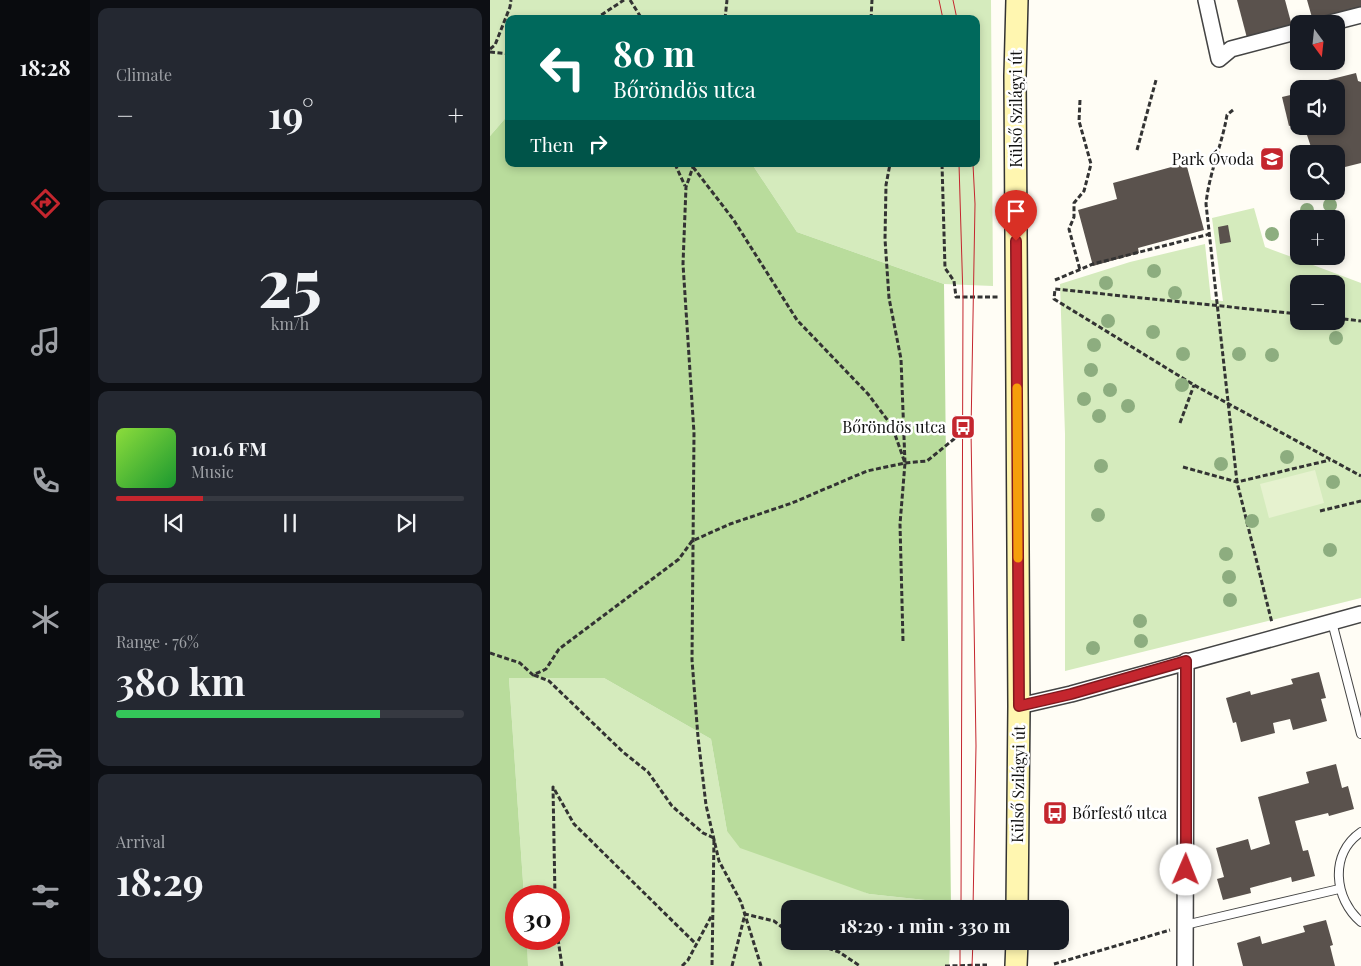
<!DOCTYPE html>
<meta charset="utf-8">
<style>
body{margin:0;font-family:"Playfair Display",serif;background:#242831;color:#f1f3f6;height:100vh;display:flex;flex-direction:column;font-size:19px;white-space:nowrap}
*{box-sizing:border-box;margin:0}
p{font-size:16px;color:#9ea1a6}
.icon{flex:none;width:28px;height:28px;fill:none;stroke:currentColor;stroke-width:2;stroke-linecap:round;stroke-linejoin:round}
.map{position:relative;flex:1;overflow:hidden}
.side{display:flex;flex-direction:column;gap:8px;padding:8px;background:#0d0f14;width:400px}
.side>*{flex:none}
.top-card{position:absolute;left:15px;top:15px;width:475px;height:152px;border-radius:10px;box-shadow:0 2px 8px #0003;background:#00695c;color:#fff;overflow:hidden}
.needle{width:32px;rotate:165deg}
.fabs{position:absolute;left:800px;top:15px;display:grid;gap:10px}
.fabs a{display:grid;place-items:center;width:55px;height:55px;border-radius:10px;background:#171b24;box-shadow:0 2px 8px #0003;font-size:25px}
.speed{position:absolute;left:15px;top:885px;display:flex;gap:10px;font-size:25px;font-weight:700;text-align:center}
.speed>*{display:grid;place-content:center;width:65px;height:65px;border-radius:50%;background:#171b24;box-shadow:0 2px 8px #0003;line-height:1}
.speed .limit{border:8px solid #d22;background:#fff;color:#111}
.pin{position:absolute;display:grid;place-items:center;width:42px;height:42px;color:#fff;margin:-51px -21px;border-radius:50% 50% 50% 0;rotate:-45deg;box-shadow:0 0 5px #0007}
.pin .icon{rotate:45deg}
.me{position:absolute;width:55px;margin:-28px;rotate:1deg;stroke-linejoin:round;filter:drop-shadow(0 0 4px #0008)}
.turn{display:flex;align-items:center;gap:18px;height:105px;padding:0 25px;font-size:22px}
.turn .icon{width:65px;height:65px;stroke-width:2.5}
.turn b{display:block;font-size:35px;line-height:42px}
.then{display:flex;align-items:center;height:48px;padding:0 25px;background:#0003;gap:10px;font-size:19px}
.big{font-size:38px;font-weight:700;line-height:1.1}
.side .card{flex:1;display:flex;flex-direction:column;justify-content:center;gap:8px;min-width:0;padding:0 18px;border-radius:10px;background:#242831}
.side .dial{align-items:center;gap:0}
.dial b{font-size:65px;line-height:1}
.song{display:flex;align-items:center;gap:15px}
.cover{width:60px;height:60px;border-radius:8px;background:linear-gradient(135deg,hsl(90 70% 55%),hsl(130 70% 35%))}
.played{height:5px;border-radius:2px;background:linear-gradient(90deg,#c4262e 25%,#363941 25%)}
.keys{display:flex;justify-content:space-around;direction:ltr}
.heat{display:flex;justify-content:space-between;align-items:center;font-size:28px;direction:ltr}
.charge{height:8px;border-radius:4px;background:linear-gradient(90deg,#34c759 76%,#363941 0)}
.trip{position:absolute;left:291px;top:900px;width:288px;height:50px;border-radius:10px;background:#171b24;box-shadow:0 2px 8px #0003;font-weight:700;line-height:50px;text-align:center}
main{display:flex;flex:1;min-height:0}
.tabs{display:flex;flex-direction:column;width:90px;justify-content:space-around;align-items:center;background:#090b0e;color:#9ea1a6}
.tabs .icon{width:35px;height:35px}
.tabs .active{color:#c4262e}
.tabs b{font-size:22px;color:#f1f3f6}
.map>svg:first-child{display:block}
.green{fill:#d5ebbd;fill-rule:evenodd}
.forest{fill:#b9dc9c}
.pitch{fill:#e6f2cf}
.building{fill:#5a524d}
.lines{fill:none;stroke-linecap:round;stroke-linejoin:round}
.lane-casing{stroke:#444;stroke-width:10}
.street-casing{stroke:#444;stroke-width:18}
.secondary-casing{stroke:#333;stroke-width:24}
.path{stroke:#333;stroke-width:3;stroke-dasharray:5 2.5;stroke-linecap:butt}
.lane{stroke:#fff;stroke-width:8}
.street{stroke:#fff;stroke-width:15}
.secondary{stroke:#fff6b0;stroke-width:21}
.tram{stroke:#c4262e;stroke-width:1}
.tree{fill:#8dad7f}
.route-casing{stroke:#7f191e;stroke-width:12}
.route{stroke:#c4262e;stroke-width:9}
.slow{stroke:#f59e0b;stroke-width:9}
.labels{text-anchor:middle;stroke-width:5;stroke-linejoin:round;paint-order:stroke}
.street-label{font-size:16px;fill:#111;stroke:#fff}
.poi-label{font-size:16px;fill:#111;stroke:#fff;text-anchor:end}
</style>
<main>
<nav class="tabs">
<b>18:28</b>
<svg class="icon active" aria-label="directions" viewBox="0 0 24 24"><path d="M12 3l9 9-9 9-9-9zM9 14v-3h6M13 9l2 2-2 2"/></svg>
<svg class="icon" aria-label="music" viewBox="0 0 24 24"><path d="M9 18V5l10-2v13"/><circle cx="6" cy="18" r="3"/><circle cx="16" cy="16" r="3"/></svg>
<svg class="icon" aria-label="phone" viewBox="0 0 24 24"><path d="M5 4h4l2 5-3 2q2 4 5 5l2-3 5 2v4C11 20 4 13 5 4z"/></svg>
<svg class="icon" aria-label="climate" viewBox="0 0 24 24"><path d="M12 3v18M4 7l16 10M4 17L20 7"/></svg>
<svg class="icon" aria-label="car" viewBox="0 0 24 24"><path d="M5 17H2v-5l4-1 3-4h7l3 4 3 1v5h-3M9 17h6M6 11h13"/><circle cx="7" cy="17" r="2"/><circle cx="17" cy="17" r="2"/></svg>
<svg class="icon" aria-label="filters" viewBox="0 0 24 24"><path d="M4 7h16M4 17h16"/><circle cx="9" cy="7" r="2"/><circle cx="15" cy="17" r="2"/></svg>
</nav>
<section class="side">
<div class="card"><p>Climate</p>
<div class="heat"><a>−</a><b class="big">19°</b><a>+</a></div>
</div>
<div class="card dial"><b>25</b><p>km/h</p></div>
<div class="card">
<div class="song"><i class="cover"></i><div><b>101.6 FM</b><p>Music</p></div></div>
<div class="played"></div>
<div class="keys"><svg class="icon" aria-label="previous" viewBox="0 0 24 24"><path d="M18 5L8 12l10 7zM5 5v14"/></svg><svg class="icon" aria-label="pause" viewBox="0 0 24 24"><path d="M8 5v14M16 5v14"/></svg><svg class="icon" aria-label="next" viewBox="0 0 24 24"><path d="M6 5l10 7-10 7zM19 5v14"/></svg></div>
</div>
<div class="card"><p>Range · 76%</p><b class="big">380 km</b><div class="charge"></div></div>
<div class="card"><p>Arrival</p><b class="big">18:29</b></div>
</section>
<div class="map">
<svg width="871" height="966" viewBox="0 0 871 966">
<rect width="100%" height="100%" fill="#fffdf5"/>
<g class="green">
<polygon points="0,0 501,0 503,286 454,284 307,232 262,164 486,164 486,19 19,19 19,114 0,136"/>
<path d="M764 208 775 247 871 283V598L575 671V434L570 284 640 262 715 244 721 300 733 301 722 218ZM809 284H846V321H809Z"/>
<polygon points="19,678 114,678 221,739 237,831 379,894 435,900 461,909 300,909 300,941 460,941 459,966 38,966 37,939 69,939 69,896 34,896"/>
</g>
<polygon class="forest" points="19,114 19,164 262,164 307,232 454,284 461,909 435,900 379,894 250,848 237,831 221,739 114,678 19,678 34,896 26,896 26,939 37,939 38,966 0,966 0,136"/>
<polygon class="pitch" points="825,470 834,503 779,518 770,484"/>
<g class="building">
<polygon points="747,0 795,0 802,26 757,38"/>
<polygon points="817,0 871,0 871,7 823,21"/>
<polygon points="866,73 868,81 871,82 871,163 855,167 846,162 846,154 833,154 821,147 814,126 846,126 846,89 811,89 810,87"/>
<polygon points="809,93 809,123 799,126 792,97"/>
<polygon points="696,163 714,230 648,248 649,253 603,266 588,210 627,199 623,183"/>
<polygon points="738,225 741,242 730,244 728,227"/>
<polygon points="829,672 836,698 831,699 837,721 803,730 800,719 783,723 785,733 751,742 746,722 743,723 736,698 760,691 761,695 803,684 801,679"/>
<polygon points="846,764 852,788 858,786 864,809 839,816 838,813 805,821 813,851 818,850 825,876 802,882 801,877 760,888 761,893 733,900 727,879 734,877 726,848 758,839 761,850 780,844 768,797 819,783 816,772"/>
<polygon points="388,903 426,904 426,909 388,909"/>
<polygon points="836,920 843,945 840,946 845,966 753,966 747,943 770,936 772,944 815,932 813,926"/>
</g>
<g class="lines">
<defs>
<g id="lane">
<polyline points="842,622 871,734"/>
<path d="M871 832C839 854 844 899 871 922"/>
<polyline points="695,925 849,889"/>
</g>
<g id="street">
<polyline points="716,0 729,59 741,49 809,31"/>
<polyline points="836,24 871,15"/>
<polyline points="529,706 581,694 871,614"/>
<polyline points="695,966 696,661"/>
</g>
<g id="secondary">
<polyline points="527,0 525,76 529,706 527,909"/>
<polyline points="526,966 527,941"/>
</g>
</defs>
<use href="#lane" class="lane-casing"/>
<use href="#street" class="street-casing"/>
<use href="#secondary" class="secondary-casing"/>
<g class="path">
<polyline points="140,0 152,19"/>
<polyline points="105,19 134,0"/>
<polyline points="235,19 237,0"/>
<polyline points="381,19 382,0"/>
<polyline points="0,49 5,45 20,7 21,0"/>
<polyline points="0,52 19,54"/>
<polyline points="590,100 589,121 601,164 594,191 584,203 584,217 579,229 590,270"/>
<path d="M743 110 737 115C732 145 719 173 716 204L747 482 782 623"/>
<polyline points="647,150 666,80"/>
<polyline points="185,164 195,186"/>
<polyline points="204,164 196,187 193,264 204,433 202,660 208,737 216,805 229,861 251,902 271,966"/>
<polyline points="452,164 455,268 464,281 466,297 508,297"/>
<polyline points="203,167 243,219 307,320 378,394 402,426 415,463 411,359 399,298 395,239 396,185 400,164"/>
<polyline points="565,280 603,264 720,234"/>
<polyline points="809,314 565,289 564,299 704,385 871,476"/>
<polyline points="846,318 871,321"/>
<polyline points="690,423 704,385"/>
<polyline points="693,467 747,482 840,460"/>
<polyline points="830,511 871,501"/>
<polyline points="413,641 410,524 415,463"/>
<polyline points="0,653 30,663 43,675 56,669 69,649 189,559 202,541 240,524 302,503 377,471 415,463 437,461 464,439 466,428"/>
<polyline points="44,675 59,681 133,752 158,772 182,806 213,833 224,838 222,966"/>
<polyline points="65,896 63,787 84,824 206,944"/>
<polyline points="68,939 72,966"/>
<polyline points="317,941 349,952 370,966"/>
<polyline points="564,964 680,930"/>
<polyline points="192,966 198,960 222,915"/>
<polyline points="242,966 255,914 284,921 300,933"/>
<polyline points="455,966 497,965"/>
</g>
<use href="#lane" class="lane"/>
<use href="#street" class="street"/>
<use href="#secondary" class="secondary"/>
<g class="tram">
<polyline points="449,0 453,19"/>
<polyline points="463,0 467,19"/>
<polyline points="469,164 473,298 471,909"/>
<polyline points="483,164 485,204 481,431 486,746 483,909"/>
<polyline points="470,966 470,941"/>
<polyline points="482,966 483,941"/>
</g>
</g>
<g class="tree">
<circle cx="840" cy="205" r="7"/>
<circle cx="817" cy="210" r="7"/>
<circle cx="782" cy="234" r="7"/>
<circle cx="664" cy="271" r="7"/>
<circle cx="616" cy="283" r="7"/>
<circle cx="685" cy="293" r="7"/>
<circle cx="618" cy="321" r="7"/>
<circle cx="663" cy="332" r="7"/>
<circle cx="846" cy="338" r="7"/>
<circle cx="604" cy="345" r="7"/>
<circle cx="693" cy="354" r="7"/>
<circle cx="749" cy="354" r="7"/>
<circle cx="782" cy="355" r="7"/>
<circle cx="601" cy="370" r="7"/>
<circle cx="692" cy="385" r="7"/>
<circle cx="620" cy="390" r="7"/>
<circle cx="594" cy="399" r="7"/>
<circle cx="638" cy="406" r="7"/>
<circle cx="609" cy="416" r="7"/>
<circle cx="797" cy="457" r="7"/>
<circle cx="731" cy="464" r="7"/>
<circle cx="611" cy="466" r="7"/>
<circle cx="843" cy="482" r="7"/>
<circle cx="608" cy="515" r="7"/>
<circle cx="762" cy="521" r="7"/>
<circle cx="840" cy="550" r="7"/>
<circle cx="736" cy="554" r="7"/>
<circle cx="739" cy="577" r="7"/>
<circle cx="740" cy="600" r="7"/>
<circle cx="650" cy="621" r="7"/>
<circle cx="651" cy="641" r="7"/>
<circle cx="603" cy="648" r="7"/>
</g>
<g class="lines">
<defs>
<polyline id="route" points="526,241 529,706 581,694 696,661 696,870"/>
</defs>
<use href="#route" class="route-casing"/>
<use href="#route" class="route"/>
<polyline class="slow" points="527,388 528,558"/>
</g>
<defs>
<symbol id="school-square" viewBox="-11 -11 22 22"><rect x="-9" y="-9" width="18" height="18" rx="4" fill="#c4262e" stroke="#fff"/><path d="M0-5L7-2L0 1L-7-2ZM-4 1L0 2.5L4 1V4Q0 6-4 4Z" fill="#fff"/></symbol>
<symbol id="bus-square" viewBox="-11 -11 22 22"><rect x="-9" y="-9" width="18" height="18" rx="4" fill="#c4262e" stroke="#fff"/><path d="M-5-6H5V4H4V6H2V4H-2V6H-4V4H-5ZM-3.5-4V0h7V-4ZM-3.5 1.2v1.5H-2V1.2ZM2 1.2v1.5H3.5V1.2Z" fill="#fff"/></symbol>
</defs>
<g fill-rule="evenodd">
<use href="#school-square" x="768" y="145" width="28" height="28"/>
<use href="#bus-square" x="459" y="413" width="28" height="28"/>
<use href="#bus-square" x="551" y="799" width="28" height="28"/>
</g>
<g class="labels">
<g class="street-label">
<text transform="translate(526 109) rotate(-90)" y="6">Külső Szilágyi út</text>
<text transform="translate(528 784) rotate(-89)" y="6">Külső Szilágyi út</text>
</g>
<g class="poi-label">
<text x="764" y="165">Park Óvoda</text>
<text x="456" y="433">Bőröndös utca</text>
<text x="582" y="819" text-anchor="start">Bőrfestő utca</text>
</g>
</g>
</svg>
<div class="fabs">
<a><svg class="needle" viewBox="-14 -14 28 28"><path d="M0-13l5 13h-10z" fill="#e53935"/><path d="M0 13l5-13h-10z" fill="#9ea1a6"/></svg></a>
<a><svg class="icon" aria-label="sound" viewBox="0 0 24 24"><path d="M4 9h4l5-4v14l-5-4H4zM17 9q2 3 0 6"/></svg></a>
<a><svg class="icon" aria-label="search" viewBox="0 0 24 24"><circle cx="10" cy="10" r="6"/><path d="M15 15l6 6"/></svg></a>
<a>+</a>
<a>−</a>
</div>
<div class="speed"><div class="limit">30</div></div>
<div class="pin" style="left:526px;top:241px;background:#d93025"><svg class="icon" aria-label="arrive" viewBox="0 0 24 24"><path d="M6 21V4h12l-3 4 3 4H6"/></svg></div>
<svg class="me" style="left:696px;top:870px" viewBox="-20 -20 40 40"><circle r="19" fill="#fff"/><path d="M0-13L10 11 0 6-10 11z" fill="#c4262e"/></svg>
<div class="trip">18:29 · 1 min · 330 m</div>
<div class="top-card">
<div class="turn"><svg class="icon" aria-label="left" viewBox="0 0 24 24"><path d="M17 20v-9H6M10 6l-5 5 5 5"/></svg><div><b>80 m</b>Bőröndös utca</div></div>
<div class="then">Then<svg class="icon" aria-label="right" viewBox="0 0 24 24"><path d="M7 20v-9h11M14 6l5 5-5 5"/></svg></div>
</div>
</div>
</main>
